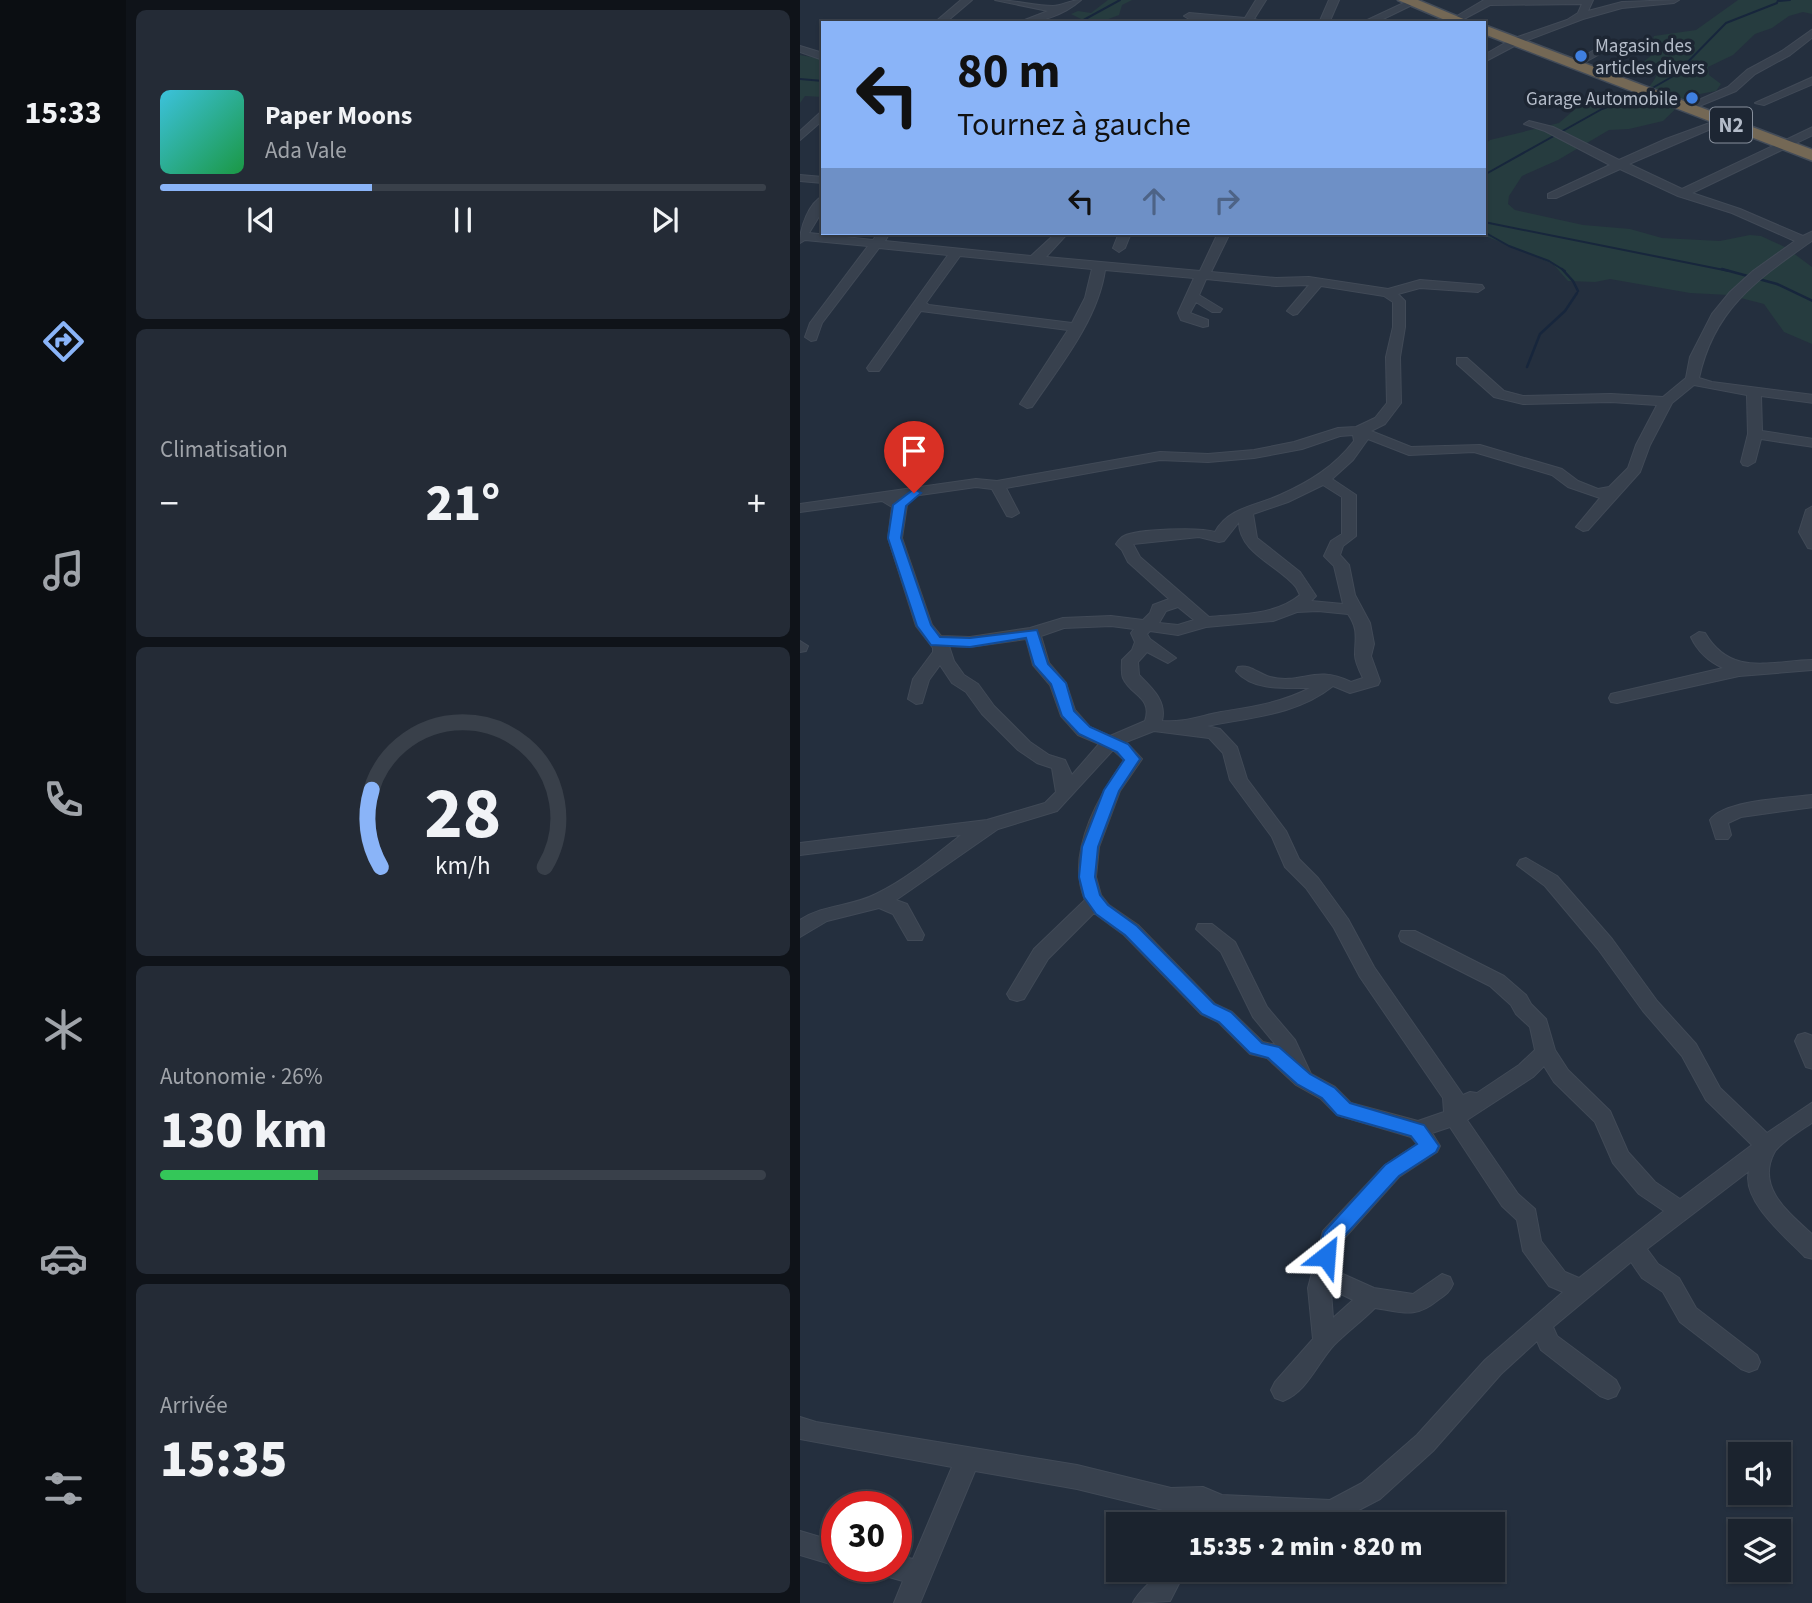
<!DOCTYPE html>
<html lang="fr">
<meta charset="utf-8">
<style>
body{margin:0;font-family:"Source Sans 3",sans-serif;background:#242b36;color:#f1f3f6;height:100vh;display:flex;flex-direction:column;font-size:26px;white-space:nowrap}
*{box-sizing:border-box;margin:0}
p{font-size:23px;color:#a0a4aa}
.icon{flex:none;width:38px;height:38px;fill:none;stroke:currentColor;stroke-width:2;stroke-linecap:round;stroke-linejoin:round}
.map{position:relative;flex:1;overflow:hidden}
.panel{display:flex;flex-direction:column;gap:10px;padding:10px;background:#0f1319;width:674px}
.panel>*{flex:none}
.top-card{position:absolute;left:21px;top:21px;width:665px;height:214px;border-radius:0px;box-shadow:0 2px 5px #0004,0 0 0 2px #39404a;background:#8ab4f8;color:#111;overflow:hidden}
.controls{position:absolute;left:928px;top:1442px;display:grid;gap:14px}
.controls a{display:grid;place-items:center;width:63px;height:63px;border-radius:0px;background:#1b232e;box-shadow:0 2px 5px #0004,0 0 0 2px #39404a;font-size:35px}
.speed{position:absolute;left:21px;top:1491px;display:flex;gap:14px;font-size:35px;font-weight:700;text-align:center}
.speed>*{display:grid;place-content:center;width:91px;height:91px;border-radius:50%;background:#1b232e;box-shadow:0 2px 5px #0004,0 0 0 2px #39404a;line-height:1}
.speed .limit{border:10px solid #d22;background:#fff;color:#111}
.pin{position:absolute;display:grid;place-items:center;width:60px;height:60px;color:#fff;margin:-72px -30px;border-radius:50% 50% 50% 0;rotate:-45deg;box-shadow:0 0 7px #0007}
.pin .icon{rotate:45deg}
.me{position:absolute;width:77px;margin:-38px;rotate:28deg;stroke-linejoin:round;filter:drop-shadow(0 0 5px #0008)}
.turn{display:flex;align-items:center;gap:24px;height:147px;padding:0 21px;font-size:32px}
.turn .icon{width:91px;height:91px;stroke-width:2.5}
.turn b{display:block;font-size:49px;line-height:60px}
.lanes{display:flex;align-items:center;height:66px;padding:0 21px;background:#0003;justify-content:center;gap:35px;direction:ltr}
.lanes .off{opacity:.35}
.big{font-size:52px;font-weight:800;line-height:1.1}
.panel .card{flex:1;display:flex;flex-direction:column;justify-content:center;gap:10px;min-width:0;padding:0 24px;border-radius:10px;background:#242b36}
.panel .dial{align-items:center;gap:0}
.dial svg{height:182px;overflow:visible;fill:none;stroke:#39404a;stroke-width:7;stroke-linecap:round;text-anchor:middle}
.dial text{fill:#f1f3f6;stroke:none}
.song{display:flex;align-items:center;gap:21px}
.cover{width:84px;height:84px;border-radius:10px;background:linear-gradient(135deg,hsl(190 70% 55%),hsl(140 70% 35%))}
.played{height:7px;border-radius:4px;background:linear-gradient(90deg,#8ab4f8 35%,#39404a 35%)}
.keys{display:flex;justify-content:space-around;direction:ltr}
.heat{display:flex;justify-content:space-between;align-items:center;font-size:38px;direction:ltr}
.charge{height:10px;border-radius:5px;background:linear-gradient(90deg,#34c759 26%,#39404a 0)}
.trip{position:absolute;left:306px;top:1512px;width:399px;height:70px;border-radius:0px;background:#1b232e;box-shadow:0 2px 5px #0004,0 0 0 2px #39404a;font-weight:800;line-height:70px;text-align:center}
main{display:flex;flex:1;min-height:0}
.tab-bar{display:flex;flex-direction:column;width:126px;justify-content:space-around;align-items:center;background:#0b0e12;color:#a0a4aa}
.tab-bar .icon{width:49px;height:49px}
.tab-bar .active{color:#8ab4f8}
.tab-bar b{font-size:32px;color:#f1f3f6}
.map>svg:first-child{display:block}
.green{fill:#263c3f}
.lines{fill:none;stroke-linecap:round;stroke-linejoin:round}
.stream-far1{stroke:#17263c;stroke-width:2}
.stream{stroke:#17263c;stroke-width:2.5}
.minor-casing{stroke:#414a57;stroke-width:2}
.highway-casing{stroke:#434c59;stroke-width:3}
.minor{fill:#38414e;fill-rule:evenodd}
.highway{fill:#746855;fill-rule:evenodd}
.route{fill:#1a73e8;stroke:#114b97;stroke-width:2}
.shop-dot{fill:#3f7fe0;stroke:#1d2633;stroke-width:2.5}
.labels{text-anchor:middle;stroke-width:7;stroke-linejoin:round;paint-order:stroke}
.far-poi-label{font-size:19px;fill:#b4bcc9;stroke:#1d2633;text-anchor:start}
.shield{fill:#1d2633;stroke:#878f9c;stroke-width:2}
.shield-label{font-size:21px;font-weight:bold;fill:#b4bcc9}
</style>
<main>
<nav class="tab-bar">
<b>15:33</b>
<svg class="icon active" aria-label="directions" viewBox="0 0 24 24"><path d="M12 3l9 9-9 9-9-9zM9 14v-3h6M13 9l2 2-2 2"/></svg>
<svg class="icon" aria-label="music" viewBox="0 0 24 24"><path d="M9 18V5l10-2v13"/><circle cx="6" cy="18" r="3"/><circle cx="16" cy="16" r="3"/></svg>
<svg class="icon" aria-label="phone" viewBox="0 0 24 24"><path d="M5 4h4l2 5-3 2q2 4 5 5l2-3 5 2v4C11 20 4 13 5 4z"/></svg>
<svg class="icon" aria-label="climate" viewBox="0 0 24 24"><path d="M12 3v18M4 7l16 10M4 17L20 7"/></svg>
<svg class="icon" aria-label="car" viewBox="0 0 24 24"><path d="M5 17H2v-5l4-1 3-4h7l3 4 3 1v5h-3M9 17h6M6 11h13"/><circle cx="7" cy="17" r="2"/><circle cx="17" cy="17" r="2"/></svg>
<svg class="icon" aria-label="filters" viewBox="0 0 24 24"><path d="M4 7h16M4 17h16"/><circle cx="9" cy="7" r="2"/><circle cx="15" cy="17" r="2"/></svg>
</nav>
<section class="panel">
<div class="card">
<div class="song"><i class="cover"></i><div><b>Paper Moons</b><p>Ada Vale</p></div></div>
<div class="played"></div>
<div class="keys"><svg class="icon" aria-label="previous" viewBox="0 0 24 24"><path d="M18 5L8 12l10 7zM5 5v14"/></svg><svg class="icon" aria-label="pause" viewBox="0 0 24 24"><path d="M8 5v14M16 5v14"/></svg><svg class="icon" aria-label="next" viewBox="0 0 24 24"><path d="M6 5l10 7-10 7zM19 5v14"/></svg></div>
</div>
<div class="card"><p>Climatisation</p>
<div class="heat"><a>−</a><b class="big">21°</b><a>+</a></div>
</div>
<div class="card dial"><svg viewBox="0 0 100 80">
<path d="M14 69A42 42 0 1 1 86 69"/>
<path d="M14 69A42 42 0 0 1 10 35" stroke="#8ab4f8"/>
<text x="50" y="56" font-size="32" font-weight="700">28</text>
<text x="50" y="72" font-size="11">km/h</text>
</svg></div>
<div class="card"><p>Autonomie · 26%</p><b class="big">130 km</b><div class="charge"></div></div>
<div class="card"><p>Arrivée</p><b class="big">15:35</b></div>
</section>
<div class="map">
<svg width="1013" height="1603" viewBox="0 0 1013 1603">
<rect width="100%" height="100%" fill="#242f3e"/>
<g class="green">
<polygon points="308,0 332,0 322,5 319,15 298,23 268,23 281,19 271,14 278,11 291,13"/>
<path d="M938 0H1012V14L1003 12 989 16 972 28 955 34 933 55 908 67 909 75 921 84 916 91 889 96 863 121 829 129 809 130 758 160 722 176 709 196 708 204 715 210 783 225 830 229 862 238 920 241 950 235 961 236 985 247 1012 267V344L984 332 964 304 929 295 890 293 810 279 795 282 768 281 753 264 678 233H684V145L690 140 759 123 796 91C821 98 846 102 858 72L841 64 853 54 851 45 854 36 896 30Z"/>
<polygon points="0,55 23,59 23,97 5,96 0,103"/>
</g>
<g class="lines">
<g class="stream-far1">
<polyline points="979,1 990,0"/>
<polyline points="278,23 320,0"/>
<polyline points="0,79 23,81"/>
<polyline points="849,90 875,75 926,23 977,3 978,0"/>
<polyline points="684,175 802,109 842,94"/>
<polyline points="684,222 929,271"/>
<polyline points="684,232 709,246 749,261 765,271"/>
</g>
<g class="stream">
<polyline points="762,269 773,281 778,291"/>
<polyline points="922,269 977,284 1013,301"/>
<polyline points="727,367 740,334 765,311 777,293"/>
</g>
<defs>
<g id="minor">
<polygon points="161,0 172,0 145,23 134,23"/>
<path d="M195 0C215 0 234 6 253 6 262 6 270 0 281 0 264 15 240 23 217 23L248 11Z"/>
<polygon points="456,0 466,0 454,19 468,23 389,19 384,16 389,13 445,18"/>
<polygon points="529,0 539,0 529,23 519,23"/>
<polygon points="684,0 793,0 788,11 822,2 879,0 874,3 822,8 783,19 720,43 684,62 684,55 712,39 767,20 778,13 782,4 690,5 660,21 652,19"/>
<polygon points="608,1 616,3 575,23 561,23"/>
<polygon points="1013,29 1013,37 990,55 955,74 936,91 892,109 883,107 928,87 947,70 982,51"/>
<polygon points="805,44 814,46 780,65 771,63"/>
<polygon points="0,46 23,53 23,60 0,52"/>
<polygon points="1013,77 1013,84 964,105 955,103"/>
<polygon points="23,110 23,120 0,140 0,131"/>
<path d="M918 120 927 122 829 164 882 189 1013 127V135L892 193 940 209 1003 236 1013 231V240C958 279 914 308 899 378L912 382 1013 395V403L961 396 962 431 1013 439V447L961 439 955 462 948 466 943 465 941 462 948 434 947 395 894 385 872 403 850 445 840 472 788 530 783 531 776 527 800 498 768 487 752 475 674 452 609 455 568 439 553 460 532 479 556 495V536L543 546 540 555 549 565 555 595 570 623 574 644 571 656 580 681 578 685 550 693 533 686C497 715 451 717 407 726L420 729 437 747 447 779 486 831 499 859 518 878 548 919 574 967 663 1095 670 1092 677 1093 719 1065 735 1050 730 1027 716 1014 711 1005 690 986 601 941 599 936 601 931H615L704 976 726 995 731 1004 746 1019 755 1050 768 1070 810 1111 828 1152 855 1182 880 1199 952 1145 906 1100 882 1056 843 1011 798 949 745 886 717 865 720 860 726 858 757 876 812 939 857 1001 896 1044 920 1088 967 1133 1013 1102V1122C1003 1129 978 1144 974 1153 956 1188 989 1213 1013 1235V1259L1005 1257C986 1237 941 1201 949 1171L847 1249 858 1264 879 1278 896 1308 957 1355 960 1362 957 1369 949 1372 941 1369 880 1322 863 1292 842 1278 831 1262 753 1327 757 1336 816 1380 820 1388 816 1396 808 1399 800 1396 741 1350 737 1341 701 1374 633 1451 580 1499 532 1524 421 1519 410 1514 406 1524H382L386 1511 371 1512 277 1489 175 1471 120 1603H94L103 1581 82 1575 79 1566H96V1555L113 1559 152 1467 0 1439V1417L16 1422 277 1465 371 1488 403 1487 422 1495 530 1500 562 1483 617 1435 685 1360 763 1292 749 1286 723 1251 717 1220 702 1206 650 1127 632 1133 640 1146 637 1152 599 1177 541 1242 534 1270 574 1288 613 1294 642 1274 650 1277 653 1284C650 1292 645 1295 638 1300 615 1319 603 1312 575 1308 562 1321 547 1332 534 1345 518 1362 507 1392 483 1401L475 1398 471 1390 475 1382 513 1339 508 1288 523 1231 585 1165 617 1144 611 1137 537 1115 521 1099 496 1085 467 1058 450 1054 418 1022 401 1014 324 935 294 913 248 959 224 999 217 1001 210 999 207 994 234 949 285 900C265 854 298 797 324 760L313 750 257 811 198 829 96 900 107 904 124 935 122 940H108L93 914 79 908 27 921 0 937V920C24 904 51 907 76 894 107 879 134 856 161 835L0 855V843L187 820 245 803 256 792 252 768 237 763 218 750 182 714 166 692 152 683 140 665 129 680 122 703 116 704 108 699 113 679 133 652V648L116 626 88 538 92 507 82 501 0 512V504L176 479 197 481 360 452 408 454 454 450 494 442 538 428 556 427 575 418 587 403 586 357 593 327V302L584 296 521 286 497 314 493 315 487 311 509 285 476 286 406 279 399 295 422 309 420 312H412L396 302 390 313 408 320V326L403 327 381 320 378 313 394 278 305 270C298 320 259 367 232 407L227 408 220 404 268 330 121 311 79 371H69L67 368 148 255 79 248 22 323 16 340 11 341 5 337 10 323 68 246 5 240 0 243C0 227 9 203 23 196V210L9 233 73 240 78 233H83L88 236 85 241 231 256 256 233H268L246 257 400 271 418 233H430L411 272 476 278 509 277 588 289 620 280 682 285 684 288 678 292 620 288 598 294 605 301V327L600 357 601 403 585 424 571 431 611 447 680 445 762 469 778 481 798 489 809 487 828 468 836 445 857 405 811 402 723 404 694 397 657 364V358H667L704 391 723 396 811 394 863 397 886 378 890 357 912 314 930 292 953 271 995 241 932 213 878 196 820 169 756 198H748V194L810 165 745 131 724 124 729 121 753 127 819 160 866 139ZM160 256 292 269 285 298 272 323 129 305 126 303ZM553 435 554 441C534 467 509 482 480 495 456 506 429 507 415 532 400 527 337 529 324 536 320 538 318 541 316 544L322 550 328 562 369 599 353 605 350 613 343 620 311 616 263 618 230 628 170 637 141 636 132 625 102 538 107 505 99 498 176 487 192 489 207 516 212 517 219 513 206 488 360 460 408 462 454 458 502 449 540 436ZM523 485 542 497V534L531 541 524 556 534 566 543 604 511 601 516 596 500 572 457 538 453 514 488 502ZM439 522C439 553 478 565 496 587L500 595C474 616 440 614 409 617L340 557 333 544 399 537 419 542 424 541ZM378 607 394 620 378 625 359 623 366 611ZM518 611 548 614C559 630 555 638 555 655 555 662 560 672 563 678L551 682C514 664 503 685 470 677 458 674 451 664 438 667L436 671C453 691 485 688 510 688 481 703 452 707 421 712 400 716 383 723 362 721 367 701 352 688 339 675L338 662 347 652 368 663 376 658 350 639 347 634 350 631 378 635 406 627 473 621 497 612ZM311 626 334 629 331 633 335 642 332 650 322 660C322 665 321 673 323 678 331 696 353 697 345 721L310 736 290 727 275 710 266 683 249 663 241 636 264 628ZM226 639 233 665 250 685 261 716 278 735 299 744 272 775 265 760 249 755 230 742 194 706 178 684 164 675 154 661 149 646 170 647ZM354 731 409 738 423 753 430 780 472 837 485 867 506 888 534 928 560 977 643 1098 644 1112 618 1121 551 1103 535 1087 511 1074 495 1040 467 1007 435 942 412 924H398L396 929 421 952 453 1017 476 1045 463 1042 432 1012 415 1004 338 925 309 905 301 895 296 877 299 847 320 791 342 759 326 742ZM744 1066 754 1082 795 1122 813 1163 839 1194 864 1211 779 1278 765 1272 741 1241 735 1209 718 1194 667 1120 733 1077ZM533 1290 553 1300 533 1318 531 1292Z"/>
<polygon points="0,175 23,177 23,183 0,181"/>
<polygon points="319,233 331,233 325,248 319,252 313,248"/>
<polygon points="1013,506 1013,549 1008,548 999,532 1006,510"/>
<path d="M899 632 905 633C931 677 969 661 1013 660V670L939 676 817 703 811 702 809 698 811 694 923 668C908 661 898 652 891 637Z"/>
<polygon points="0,641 8,646 6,651 0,652"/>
<path d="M1013 795V807L941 817 928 823 931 835 928 839H916L910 820C924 800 988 798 1013 795Z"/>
<polygon points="1005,1033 1013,1036 1013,1069 1006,1067 995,1041 998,1035"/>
<polygon points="0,1531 37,1542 37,1566 0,1555"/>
<path d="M360 1570H386L370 1601 333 1603C339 1590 352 1583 360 1570Z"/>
</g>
<g id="highway">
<polygon points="598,0 618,0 673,23 652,23"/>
<polygon points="684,25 1013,150 1013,161 684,34"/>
</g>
</defs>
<use href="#minor" class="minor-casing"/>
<use href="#highway" class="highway-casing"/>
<use href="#minor" class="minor"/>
<use href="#highway" class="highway"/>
</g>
<polygon class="route" points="114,489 121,493 106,506 101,538 131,625 140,637 170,638 237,630 248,664 266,683 274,711 290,727 328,744 340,759 319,791 298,847 295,877 300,895 308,905 337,926 414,1004 431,1012 462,1043 479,1047 510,1074 535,1088 550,1103 624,1125 639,1146 636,1152 599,1176 539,1242 533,1262 526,1265 519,1262 516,1256 524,1232 585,1165 617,1144 611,1136 537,1115 522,1098 497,1084 468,1058 450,1053 419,1022 402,1014 325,935 296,914 284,897 279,877 282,847 304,790 324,760 317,752 279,734 262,716 251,684 234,665 226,638 170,647 131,645 117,626 88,538 93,505"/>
<g class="shop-dot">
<circle cx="781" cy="56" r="7"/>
<circle cx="892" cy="98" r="7"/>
</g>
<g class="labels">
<g class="far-poi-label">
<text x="795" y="52">Magasin des<tspan x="795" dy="22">articles divers</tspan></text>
<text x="878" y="105" text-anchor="end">Garage Automobile</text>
</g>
<rect class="shield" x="910" y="107.5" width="42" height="35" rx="5"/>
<g class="shield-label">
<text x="931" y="132">N2</text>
</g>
</g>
</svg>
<div class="controls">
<a><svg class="icon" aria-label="sound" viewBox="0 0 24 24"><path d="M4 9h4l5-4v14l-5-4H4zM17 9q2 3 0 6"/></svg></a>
<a><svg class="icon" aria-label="layers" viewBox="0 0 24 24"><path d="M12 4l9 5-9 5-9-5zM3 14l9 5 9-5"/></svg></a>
</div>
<div class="speed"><div class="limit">30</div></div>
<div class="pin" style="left:114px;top:493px;background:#d93025"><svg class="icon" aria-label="arrive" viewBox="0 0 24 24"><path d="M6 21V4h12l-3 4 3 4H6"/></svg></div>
<svg class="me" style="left:526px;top:1256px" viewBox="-20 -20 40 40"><path d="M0-17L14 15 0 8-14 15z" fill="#1a73e8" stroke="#fff" stroke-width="4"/></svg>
<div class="trip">15:35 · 2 min · 820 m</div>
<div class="top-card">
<div class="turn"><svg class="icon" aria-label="left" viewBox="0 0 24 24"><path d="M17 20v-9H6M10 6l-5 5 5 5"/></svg><div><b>80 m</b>Tournez à gauche</div></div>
<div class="lanes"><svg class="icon" aria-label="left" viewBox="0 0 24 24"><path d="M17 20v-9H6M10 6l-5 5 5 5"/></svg><svg class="icon off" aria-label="ahead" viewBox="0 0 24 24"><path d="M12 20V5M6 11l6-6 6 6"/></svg><svg class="icon off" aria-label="right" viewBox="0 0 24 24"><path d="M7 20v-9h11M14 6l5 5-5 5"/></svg></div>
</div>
</div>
</main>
